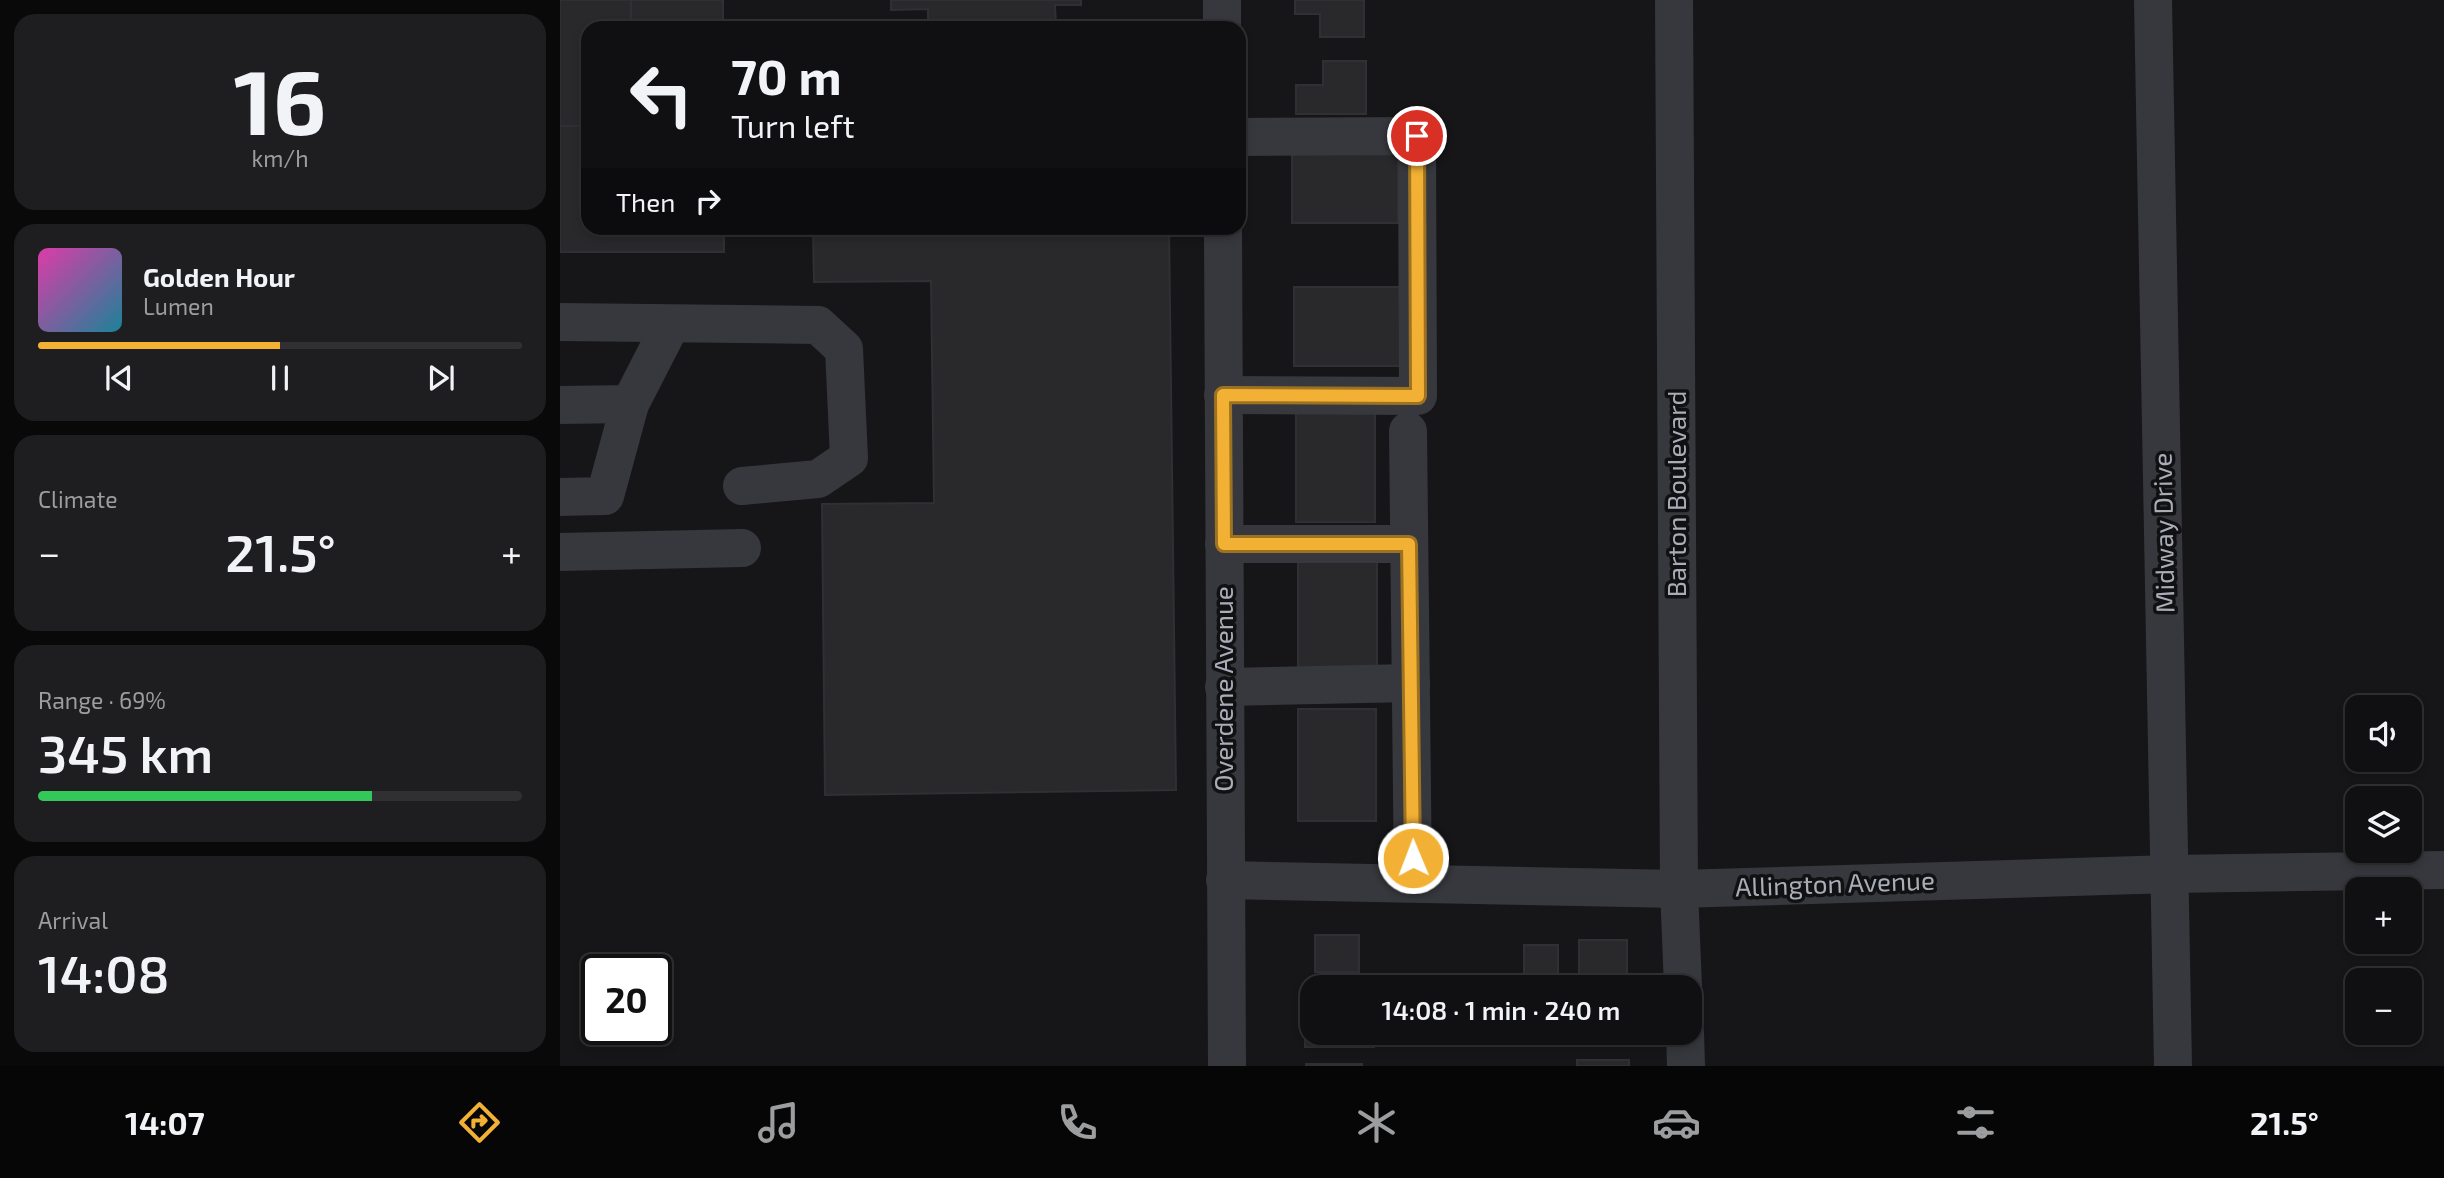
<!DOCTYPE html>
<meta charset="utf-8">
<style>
body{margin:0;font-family:"Exo 2",sans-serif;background:#1e1e20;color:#f1f3f6;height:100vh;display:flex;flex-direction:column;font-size:26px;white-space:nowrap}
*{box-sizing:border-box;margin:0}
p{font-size:23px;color:#9c9d9f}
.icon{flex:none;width:38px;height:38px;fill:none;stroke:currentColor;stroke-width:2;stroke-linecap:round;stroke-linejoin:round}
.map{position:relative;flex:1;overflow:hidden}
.panel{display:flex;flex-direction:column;gap:14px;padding:14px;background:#09090a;width:560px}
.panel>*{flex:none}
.banner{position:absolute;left:21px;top:21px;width:665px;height:214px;border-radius:21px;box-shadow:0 4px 10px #0003,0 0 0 2px #303032;background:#101012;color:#f1f3f6;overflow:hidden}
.controls{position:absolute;left:1785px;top:695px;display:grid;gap:14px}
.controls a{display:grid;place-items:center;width:77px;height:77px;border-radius:14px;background:#101012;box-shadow:0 4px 10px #0003,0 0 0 2px #303032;font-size:35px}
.speed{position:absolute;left:21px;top:954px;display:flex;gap:14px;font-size:35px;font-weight:700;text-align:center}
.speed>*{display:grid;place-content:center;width:91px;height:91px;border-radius:50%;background:#101012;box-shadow:0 4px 10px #0003,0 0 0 2px #303032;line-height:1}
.speed .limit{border:4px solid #111;border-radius:10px;background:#fff;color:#111}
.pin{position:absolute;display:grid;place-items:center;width:60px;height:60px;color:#fff;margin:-30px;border:4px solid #fff;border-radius:50%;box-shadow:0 2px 7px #0007}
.me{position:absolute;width:77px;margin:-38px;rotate:359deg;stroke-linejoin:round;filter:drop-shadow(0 0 5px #0008)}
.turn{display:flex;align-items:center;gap:24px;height:147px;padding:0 35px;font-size:32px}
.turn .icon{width:91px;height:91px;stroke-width:2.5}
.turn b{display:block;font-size:49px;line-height:60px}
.then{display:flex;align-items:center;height:66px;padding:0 35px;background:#0003;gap:14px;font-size:26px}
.big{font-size:52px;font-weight:600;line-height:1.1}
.panel .tile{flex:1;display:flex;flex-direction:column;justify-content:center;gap:10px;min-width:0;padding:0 24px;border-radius:21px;background:#1e1e20}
.panel .dial{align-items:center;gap:0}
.dial b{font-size:91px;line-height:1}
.song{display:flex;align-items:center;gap:21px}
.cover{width:84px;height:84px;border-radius:10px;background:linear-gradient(135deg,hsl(320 70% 55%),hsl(190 70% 35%))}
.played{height:7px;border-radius:4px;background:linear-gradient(90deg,#f2b134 50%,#303032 50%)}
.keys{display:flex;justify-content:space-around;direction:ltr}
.heat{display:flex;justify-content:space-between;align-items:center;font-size:38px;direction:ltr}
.charge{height:10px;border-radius:5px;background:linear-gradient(90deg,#34c759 69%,#303032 0)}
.trip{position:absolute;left:740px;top:975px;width:402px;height:70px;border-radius:21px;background:#101012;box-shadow:0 4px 10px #0003,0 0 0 2px #303032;font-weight:600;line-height:70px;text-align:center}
.tab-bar{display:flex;height:112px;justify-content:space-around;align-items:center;background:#060607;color:#9c9d9f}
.tab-bar .icon{width:49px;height:49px}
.tab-bar .active{color:#f2b134}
.tab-bar b{font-size:32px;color:#f1f3f6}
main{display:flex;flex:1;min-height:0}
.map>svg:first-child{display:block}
.building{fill:#29292c;stroke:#303034;stroke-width:2}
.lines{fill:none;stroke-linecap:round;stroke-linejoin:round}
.minor{stroke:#37383d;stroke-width:38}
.route-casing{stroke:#9d7322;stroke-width:18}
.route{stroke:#f2b134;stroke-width:12}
.labels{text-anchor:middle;stroke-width:7;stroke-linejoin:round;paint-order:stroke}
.street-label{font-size:26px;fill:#a8adb8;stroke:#111113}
</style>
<main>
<section class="panel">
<div class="tile dial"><b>16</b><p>km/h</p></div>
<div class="tile">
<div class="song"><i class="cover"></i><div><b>Golden Hour</b><p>Lumen</p></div></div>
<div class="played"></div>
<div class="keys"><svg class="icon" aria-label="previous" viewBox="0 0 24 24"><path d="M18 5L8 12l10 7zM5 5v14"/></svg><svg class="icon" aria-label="pause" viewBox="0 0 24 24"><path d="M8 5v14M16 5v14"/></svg><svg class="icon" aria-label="next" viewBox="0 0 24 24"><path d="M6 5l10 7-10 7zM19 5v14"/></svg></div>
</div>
<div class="tile"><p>Climate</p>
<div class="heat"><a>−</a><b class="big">21.5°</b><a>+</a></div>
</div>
<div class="tile"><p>Range · 69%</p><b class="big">345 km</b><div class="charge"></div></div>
<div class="tile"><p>Arrival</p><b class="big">14:08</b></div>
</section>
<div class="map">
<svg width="1884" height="1066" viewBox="0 0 1884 1066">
<rect width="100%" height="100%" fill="#161618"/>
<g class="building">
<polygon points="0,0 71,0 71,28 28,28 28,126 0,126"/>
<rect x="71" y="0" width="92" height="28"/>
<polygon points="331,0 521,0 521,5 495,5 496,28 368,28 368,9 331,10"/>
<polygon points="735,0 804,0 804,37 760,37 760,14 735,14"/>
<polygon points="763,61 806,61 806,114 736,114 736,85 763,85"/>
<polygon points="0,126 28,126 28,228 164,228 164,252 0,252"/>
<rect x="732" y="146" width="106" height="77"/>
<polygon points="253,228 609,228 616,790 265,795 262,504 374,503 371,281 254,282"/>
<rect x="734" y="287" width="107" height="79"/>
<rect x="736" y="412" width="79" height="110"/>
<rect x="738" y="562" width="79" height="110"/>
<rect x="738" y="709" width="78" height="112"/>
<rect x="755" y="935" width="44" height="37"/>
<rect x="1019" y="940" width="48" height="40"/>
<rect x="964" y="945" width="34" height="35"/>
<polygon points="745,1001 752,1001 752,1032 814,1032 814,1047 745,1047"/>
<rect x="1007" y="1032" width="63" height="12"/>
<rect x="1017" y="1060" width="52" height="6"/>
<rect x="746" y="1064" width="56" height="2"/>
</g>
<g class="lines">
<g class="minor">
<polyline points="662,0 662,28"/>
<polyline points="1114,0 1119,889 1123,987"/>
<polyline points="1593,0 1613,1066"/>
<polyline points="663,228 667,1066"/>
<polyline points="0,322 258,325 284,349 289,458 258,479 182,486"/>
<polyline points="663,395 858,396 857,136 679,137"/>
<polyline points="0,405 70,404 111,324"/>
<polyline points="848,431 853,883"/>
<polyline points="0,497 45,496 70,404"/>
<polyline points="664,544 849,544"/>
<polyline points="0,552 182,548"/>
<polyline points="664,687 851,683"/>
<polyline points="665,880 1119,889 1611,874 1884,870"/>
<polyline points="1125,1032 1126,1066"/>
</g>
</g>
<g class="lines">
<defs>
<polyline id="route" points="853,858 849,544 664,544 663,395 858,396 857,136"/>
</defs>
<use href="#route" class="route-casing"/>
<use href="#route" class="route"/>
</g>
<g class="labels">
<g class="street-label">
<text transform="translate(1117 494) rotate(-90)" y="9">Barton Boulevard</text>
<text transform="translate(1604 533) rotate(-91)" y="9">Midway Drive</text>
<text transform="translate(664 689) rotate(-90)" y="9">Overdene Avenue</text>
<text transform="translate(1275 884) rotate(-2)" y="9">Allington Avenue</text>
</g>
</g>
</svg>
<div class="controls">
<a><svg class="icon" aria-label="sound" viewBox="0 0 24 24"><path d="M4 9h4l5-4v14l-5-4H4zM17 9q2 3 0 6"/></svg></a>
<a><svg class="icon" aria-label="layers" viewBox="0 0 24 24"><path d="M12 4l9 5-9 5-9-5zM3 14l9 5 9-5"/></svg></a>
<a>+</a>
<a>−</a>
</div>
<div class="speed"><div class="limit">20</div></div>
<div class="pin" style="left:857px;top:136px;background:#d93025"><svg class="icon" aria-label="arrive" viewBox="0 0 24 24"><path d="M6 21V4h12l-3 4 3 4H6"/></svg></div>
<svg class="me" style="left:853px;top:858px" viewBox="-20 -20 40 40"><circle r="17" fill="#f2b134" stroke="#fff" stroke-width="3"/><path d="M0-11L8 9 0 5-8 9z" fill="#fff"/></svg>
<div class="trip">14:08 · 1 min · 240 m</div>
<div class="banner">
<div class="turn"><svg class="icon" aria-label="left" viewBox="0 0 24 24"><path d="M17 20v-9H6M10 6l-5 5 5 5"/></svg><div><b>70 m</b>Turn left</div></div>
<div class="then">Then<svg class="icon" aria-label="right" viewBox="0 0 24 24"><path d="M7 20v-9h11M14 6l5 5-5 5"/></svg></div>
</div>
</div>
</main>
<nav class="tab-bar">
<b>14:07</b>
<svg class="icon active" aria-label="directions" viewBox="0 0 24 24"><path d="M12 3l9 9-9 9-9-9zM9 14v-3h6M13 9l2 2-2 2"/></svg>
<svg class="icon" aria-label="music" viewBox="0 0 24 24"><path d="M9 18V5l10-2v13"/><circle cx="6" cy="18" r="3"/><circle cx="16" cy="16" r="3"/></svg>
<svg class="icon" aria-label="phone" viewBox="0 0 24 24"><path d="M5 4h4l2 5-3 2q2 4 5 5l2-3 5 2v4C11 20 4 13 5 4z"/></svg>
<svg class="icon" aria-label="climate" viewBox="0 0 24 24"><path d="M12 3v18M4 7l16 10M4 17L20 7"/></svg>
<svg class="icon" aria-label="car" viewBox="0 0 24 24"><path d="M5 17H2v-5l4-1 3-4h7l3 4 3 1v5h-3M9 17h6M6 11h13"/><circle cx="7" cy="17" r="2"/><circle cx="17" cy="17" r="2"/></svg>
<svg class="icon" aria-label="filters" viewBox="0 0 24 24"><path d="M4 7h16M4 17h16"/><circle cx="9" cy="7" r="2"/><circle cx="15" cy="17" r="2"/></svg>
<b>21.5°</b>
</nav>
